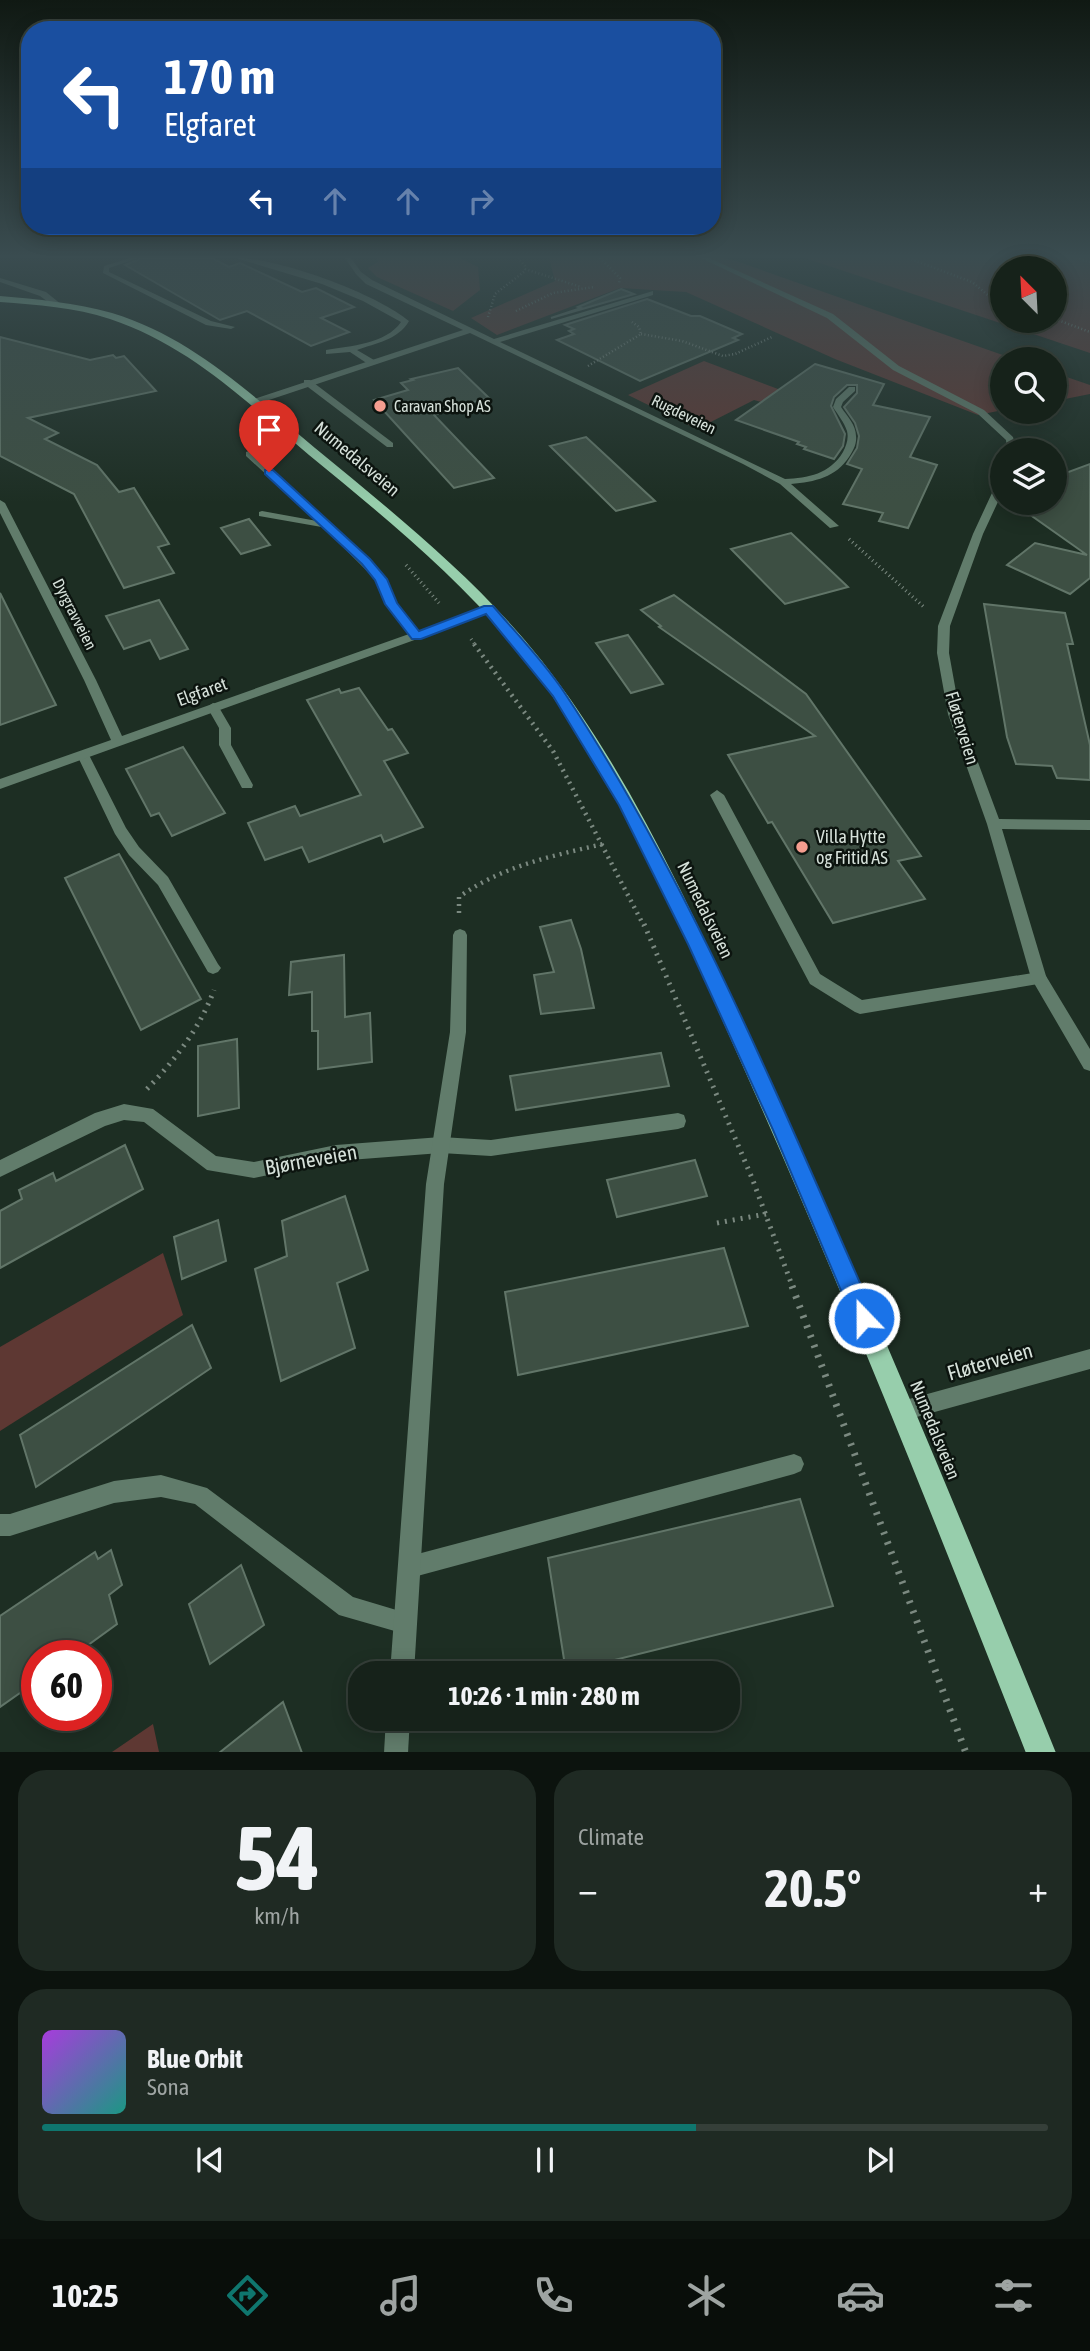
<!DOCTYPE html>
<meta charset="utf-8">
<style>
body{margin:0;font-family:"Asap Condensed",sans-serif;background:#1f2a23;color:#f1f3f6;height:100vh;display:flex;flex-direction:column;font-size:26px;white-space:nowrap}
*{box-sizing:border-box;margin:0}
p{font-size:23px;color:#9ea4a2}
.icon{flex:none;width:38px;height:38px;fill:none;stroke:currentColor;stroke-width:2;stroke-linecap:round;stroke-linejoin:round}
.map{position:relative;height:1752px;overflow:hidden}
.panel{display:flex;flex-direction:column;gap:18px;padding:18px;background:#0c130e;flex:1}
.panel>*{flex:none}
.top-card{position:absolute;left:21px;top:21px;width:700px;height:214px;border-radius:28px;box-shadow:0 4px 18px #0003,0 0 0 2px #353f39;background:#1a4fa0;color:#fff;overflow:hidden}
.needle{width:46px;rotate:336deg}
.controls{position:absolute;left:990px;top:256px;display:grid;gap:14px}
.controls a{display:grid;place-items:center;width:77px;height:77px;border-radius:50%;background:#16221a;box-shadow:0 4px 18px #0003,0 0 0 2px #353f39;font-size:35px}
.speed{position:absolute;left:21px;top:1640px;display:flex;gap:14px;font-size:35px;font-weight:700;text-align:center}
.speed>*{display:grid;place-content:center;width:91px;height:91px;border-radius:50%;background:#16221a;box-shadow:0 4px 18px #0003,0 0 0 2px #353f39;line-height:1}
.speed .limit{border:10px solid #d22;background:#fff;color:#111}
.pin{position:absolute;display:grid;place-items:center;width:60px;height:60px;color:#fff;margin:-72px -30px;border-radius:50% 50% 50% 0;rotate:-45deg;box-shadow:0 0 7px #0007}
.pin .icon{rotate:45deg}
.me{position:absolute;width:77px;margin:-38px;rotate:338deg;stroke-linejoin:round;filter:drop-shadow(0 0 5px #0008)}
.turn{display:flex;align-items:center;gap:24px;height:147px;padding:0 28px;font-size:32px}
.turn .icon{width:91px;height:91px;stroke-width:2.5}
.turn b{display:block;font-size:49px;line-height:60px}
.lanes{display:flex;align-items:center;height:66px;padding:0 28px;background:#0003;justify-content:center;gap:35px;direction:ltr}
.lanes .off{opacity:.35}
.big{font-size:52px;font-weight:700;line-height:1.1}
.panel .tile{flex:1;display:flex;flex-direction:column;justify-content:center;gap:10px;min-width:0;padding:0 24px;border-radius:28px;background:#1f2a23}
.panel .dial{align-items:center;gap:0}
.dial b{font-size:91px;line-height:1}
.song{display:flex;align-items:center;gap:21px}
.cover{width:84px;height:84px;border-radius:10px;background:linear-gradient(135deg,hsl(280 70% 55%),hsl(170 70% 35%))}
.played{height:7px;border-radius:4px;background:linear-gradient(90deg,#0f766e 65%,#353f39 65%)}
.keys{display:flex;justify-content:space-around;direction:ltr}
.heat{display:flex;justify-content:space-between;align-items:center;font-size:38px;direction:ltr}
.panel .tiles{flex:1;display:grid;gap:18px;grid-template-columns:1fr 1fr}
.tile:last-child{grid-column:span 2}
.trip{position:absolute;left:348px;top:1661px;width:392px;height:70px;border-radius:28px;background:#16221a;box-shadow:0 4px 18px #0003,0 0 0 2px #353f39;font-weight:700;line-height:70px;text-align:center}
.dock{display:flex;height:112px;justify-content:space-around;align-items:center;background:#090e0a;color:#9ea4a2}
.dock .icon{width:49px;height:49px}
.dock .on{color:#0f766e}
.dock b{font-size:32px;color:#f1f3f6}
.map>svg:first-child{display:block}
.green{fill:#5e3833;fill-rule:evenodd}
.building{fill:#3d4f43;stroke:#617568;stroke-width:2}
.lines{fill:none;stroke-linecap:round;stroke-linejoin:round}
.path-far4{stroke:#7b8980;stroke-width:2.5;stroke-dasharray:1 2.5;stroke-linecap:butt}
.path-far3{stroke:#7b8980;stroke-width:3.5;stroke-dasharray:1 3.5;stroke-linecap:butt}
.path-far2{stroke:#7b8980;stroke-width:4.5;stroke-dasharray:2 5;stroke-linecap:butt}
.path-far1{stroke:#7b8980;stroke-width:5;stroke-dasharray:2 6;stroke-linecap:butt}
.path{stroke:#7b8980;stroke-width:7;stroke-dasharray:2.5 8;stroke-linecap:butt}
.service{fill:#617c6b;fill-rule:evenodd}
.minor{fill:#617c6b;fill-rule:evenodd}
.primary{fill:#97ceac;fill-rule:evenodd}
.route{fill:#1a73e8;stroke:#114b97;stroke-width:2}
.poi-dot{fill:#f59d8f;stroke:#0c140f;stroke-width:2.5}
.labels{text-anchor:middle;stroke-width:5;stroke-linejoin:round;paint-order:stroke}
.far-poi-label{font-size:16px;fill:#d6e1da;stroke:#0c140f;text-anchor:start}
.far-street-label{font-size:16px;fill:#d6e1da;stroke:#0c140f}
.street-label{font-size:18px;fill:#d6e1da;stroke:#0c140f}
.poi-label{font-size:18px;fill:#d6e1da;stroke:#0c140f;text-anchor:start}
.near-street-label{font-size:21px;fill:#d6e1da;stroke:#0c140f}
</style>
<div class="map">
<svg width="1090" height="1753" viewBox="0 0 1090 1753">
<rect width="100%" height="100%" fill="#1d2e23"/>
<g class="green">
<polygon points="377,258 460,258 478,267 480,290 453,311 377,277 368,268 378,262"/>
<polygon points="549,258 723,258 736,261 1014,359 1003,359 1003,410 978,415 835,359 686,292 620,288 497,335 471,318 555,281"/>
<path d="M805 258H1090V353ZM1003 268H1055V320H1003Z"/>
<polygon points="704,361 786,392 769,404 754,400 697,429 628,395"/>
<polygon points="1055,373 1090,385 1090,394 1055,401"/>
<polygon points="163,1253 183,1315 0,1431 0,1347"/>
<polygon points="153,1724 159,1752 112,1752"/>
</g>
<g class="building">
<polygon points="142,258 212,258 229,267 240,263 302,292 316,288 354,307 321,318 349,332 311,346 247,311 220,320 125,265"/>
<polygon points="621,289 634,294 551,318 581,308 578,307"/>
<polygon points="647,299 691,316 700,316 742,334 733,338 738,340 640,381 557,340 574,334 569,331 574,329 565,325"/>
<polygon points="0,337 90,360 113,355 116,358 124,356 156,391 28,418 58,433 45,439 97,465 119,492 134,488 169,544 158,547 174,573 124,588 74,494 0,456"/>
<polygon points="815,364 884,384 873,405 930,417 910,457 937,465 908,528 879,521 883,513 843,504 862,469 847,464 857,448 859,436 855,423 844,407 857,393 857,385 847,385 834,397 831,406 845,434 843,446 834,459 804,449 806,447 797,444 799,442 736,420"/>
<polygon points="458,368 489,398 434,412 437,414 434,415 494,478 454,488 374,400 408,390 401,383 413,380 411,379"/>
<polygon points="586,437 655,501 616,511 550,446"/>
<polygon points="1090,464 1090,578 1070,594 1007,565 1035,543 1087,555 1012,502 1055,502 1055,477"/>
<polygon points="249,519 270,545 241,554 221,528"/>
<polygon points="791,533 828,568 848,587 785,604 731,549"/>
<polygon points="0,593 56,705 0,725"/>
<polygon points="674,595 806,694 921,856 898,861 925,899 833,923 772,822 768,823 728,755 815,736 659,627 661,626 641,610"/>
<polygon points="159,600 188,649 160,659 150,640 124,649 106,616"/>
<polygon points="984,604 1065,613 1073,644 1067,644 1090,745 1090,780 1057,778 1052,766 1016,764 1007,737"/>
<polygon points="628,635 663,684 631,693 596,643"/>
<polygon points="359,688 388,730 392,729 408,753 384,761 423,827 384,842 381,835 309,862 302,847 265,860 248,823 295,806 300,816 361,795 307,700 339,689 341,693"/>
<polygon points="183,747 225,813 172,836 159,813 151,816 126,769"/>
<polygon points="119,854 201,999 141,1030 65,878"/>
<polygon points="571,920 581,949 594,1008 541,1014 534,975 554,972 540,927"/>
<polygon points="344,955 345,1017 370,1013 372,1062 318,1069 318,1031 312,1031 312,992 289,995 291,962"/>
<polygon points="237,1039 239,1108 198,1116 198,1046"/>
<polygon points="661,1053 669,1086 516,1110 510,1076"/>
<polygon points="125,1145 143,1189 0,1268 0,1211 22,1199 19,1190 53,1173 56,1181"/>
<polygon points="695,1160 707,1196 617,1217 607,1180"/>
<polygon points="345,1196 368,1270 337,1283 355,1348 281,1381 255,1269 287,1256 282,1221"/>
<polygon points="218,1220 226,1261 182,1279 174,1237"/>
<polygon points="724,1248 748,1326 518,1375 505,1292"/>
<polygon points="192,1325 211,1368 36,1487 20,1435"/>
<polygon points="800,1499 833,1606 566,1672 548,1558"/>
<polygon points="111,1550 122,1585 109,1595 117,1624 73,1656 37,1656 37,1681 0,1707 0,1616 95,1552 98,1559"/>
<polygon points="241,1565 264,1625 210,1664 189,1604"/>
<polygon points="283,1702 302,1753 219,1753"/>
</g>
<g class="lines">
<g class="path-far4">
<polyline points="600,258 620,278 619,283"/>
<polyline points="908,258 972,282 989,296 1003,301"/>
<polyline points="1076,258 1090,262"/>
<polyline points="525,269 581,287"/>
<polyline points="516,311 553,293 594,287"/>
<polyline points="488,317 495,294 525,271 525,266 518,258"/>
<polyline points="1055,319 1090,332"/>
<polyline points="641,334 682,341 723,356 735,354 772,337"/>
<polyline points="588,366 641,334 639,327 632,322"/>
</g>
<g class="path-far3">
<polyline points="849,539 925,608"/>
<polyline points="406,565 439,603"/>
<polyline points="471,639 476,646"/>
</g>
<g class="path-far2">
<polyline points="474,644 553,751 644,926"/>
<path d="M459 913V897C502 866 552 856 603 844"/>
</g>
<g class="path-far1">
<polyline points="644,924 752,1178 793,1288"/>
<path d="M147 1089C175 1060 200 1028 214 990"/>
<polyline points="717,1223 766,1214"/>
</g>
<polyline class="path" points="792,1286 966,1753"/>
<g class="service">
<polygon points="130,258 139,258 109,268 109,272 211,321 235,327 231,329 206,325 103,273 104,266"/>
<path d="M236 258C279 258 375 293 409 321 398 340 376 343 357 350L374 360V364H368L350 352 326 354V350C350 346 386 344 401 322L363 301 322 284Z"/>
<polygon points="0,278 46,292 62,305 55,307 40,296 0,282"/>
<polygon points="304,380 310,380 393,443 393,447 387,447 304,384"/>
<polygon points="249,451 333,525 333,529 259,516 259,512 262,511 317,521 246,456 246,452"/>
<polygon points="213,703 217,704 231,728 231,745 253,785 252,788 242,788 219,745 219,728 207,707"/>
<polygon points="83,751 89,755 126,828 139,847 168,877 218,964 221,968 218,972 213,974 208,972 158,885 129,855 115,834 77,755"/>
<polygon points="717,790 724,795 820,974 862,1000 1039,972 1044,973 1047,978 1044,983 860,1014 855,1012 810,984 710,795"/>
<polygon points="124,1104 153,1109 216,1156 254,1162 336,1145 441,1137 491,1140 678,1113 684,1115 686,1121 684,1127 678,1129 491,1156 441,1153 336,1161 254,1178 207,1170 144,1122 124,1120 105,1126 0,1177 0,1160 95,1113"/>
<polygon points="794,1454 801,1457 804,1464 801,1471 794,1474 410,1578 402,1575 399,1567 402,1559 410,1556"/>
<polygon points="161,1475 207,1488 353,1597 413,1615 416,1623 413,1631 405,1634 339,1615 195,1504 161,1497 114,1503 10,1536 0,1536 0,1514 10,1514 114,1481"/>
</g>
<g class="minor">
<path d="M345 258H351L361 272 372 280 494 339 653 291V295L500 342 785 479C808 478 830 474 843 452 846 446 849 439 847 431 844 422 838 415 833 407L836 399 849 387H855V391L843 402 841 407C847 416 856 425 856 436 857 444 853 451 849 457 836 477 815 482 791 484L839 526 830 528 780 484 743 464 470 333 257 404H251V400L463 330 366 284 356 274Z"/>
<polygon points="701,258 709,258 833,314 899,366 984,410 1013,437 1016,450 1007,450 1006,440 978,414 893,370 827,318"/>
<polygon points="1003,477 1003,491 983,534 950,626 949,653 960,714 999,819 1090,820 1090,830 1002,829 1046,976 1090,1049 1090,1071 1084,1069 1031,978 987,824 948,714 937,653 938,626 973,534 998,480"/>
<polygon points="0,500 5,503 96,680 122,736 409,634 386,604 376,580 325,529 325,525 333,525 385,577 396,603 418,631 485,607 489,606 494,609 420,638 0,789 0,779 111,740 84,680 0,513"/>
<polygon points="460,929 465,931 467,935 466,1032 444,1184 414,1673 390,1673 426,1184 450,1032 453,935 455,931"/>
<polygon points="1090,1349 1090,1369 902,1421 895,1418 892,1411 895,1404 902,1401"/>
<polygon points="386,1718 410,1718 408,1753 384,1753"/>
</g>
<path class="primary" d="M0 296C37 299 76 303 112 313 192 337 253 396 315 448 395 514 477 579 542 661 635 780 696 921 759 1058 865 1286 961 1519 1056 1753H1026C936 1524 845 1295 745 1071 683 933 624 789 531 667 469 585 388 520 309 455 248 403 189 345 110 319 75 307 37 305 0 302Z"/>
</g>
<linearGradient id="sky" x2="0" y2="1"><stop stop-color="#101913"/><stop offset="0.51" stop-color="#3a4c50"/><stop offset="1" stop-color="#3a4c50" stop-opacity="0"/></linearGradient>
<rect width="1090" height="503" fill="url(#sky)"/>
<path class="route" d="M265 470H273L370 559 387 579 397 603 419 631 484 606H493C517 634 544 662 564 692 690 881 780 1103 872 1310L875 1318 872 1326 864 1329 856 1326 773 1130 688 944 619 805 553 696 486 614 421 639H412L385 604 375 580 362 564 265 474Z"/>
<g class="poi-dot">
<circle cx="380" cy="406" r="7"/>
<circle cx="802" cy="847" r="7"/>
</g>
<g class="labels">
<g class="far-poi-label">
<text x="394" y="412">Caravan Shop AS</text>
</g>
<g class="far-street-label">
<text transform="translate(684 414) rotate(26)" y="6">Rugdeveien</text>
<text transform="translate(75 614) rotate(63)" y="6">Dyrgravveien</text>
</g>
<g class="street-label">
<text transform="translate(357 459) rotate(40)" y="6">Numedalsveien</text>
<text transform="translate(202 692) rotate(-20)" y="6">Elgfaret</text>
<text transform="translate(962 728) rotate(73)" y="6">Fløterveien</text>
<text transform="translate(705 910) rotate(64)" y="6">Numedalsveien</text>
<text transform="translate(935 1430) rotate(68)" y="6">Numedalsveien</text>
</g>
<g class="poi-label">
<text x="816" y="843">Villa Hytte<tspan x="816" dy="21">og Fritid AS</tspan></text>
</g>
<g class="near-street-label">
<text transform="translate(311 1160) rotate(-10)" y="7">Bjørneveien</text>
<text transform="translate(990 1362) rotate(-16)" y="7">Fløterveien</text>
</g>
</g>
</svg>
<div class="controls">
<a><svg class="needle" viewBox="-14 -14 28 28"><path d="M0-13l5 13h-10z" fill="#e53935"/><path d="M0 13l5-13h-10z" fill="#9ea4a2"/></svg></a>
<a><svg class="icon" aria-label="search" viewBox="0 0 24 24"><circle cx="10" cy="10" r="6"/><path d="M15 15l6 6"/></svg></a>
<a><svg class="icon" aria-label="layers" viewBox="0 0 24 24"><path d="M12 4l9 5-9 5-9-5zM3 14l9 5 9-5"/></svg></a>
</div>
<div class="speed"><div class="limit">60</div></div>
<div class="pin" style="left:269px;top:472px;background:#d93025"><svg class="icon" aria-label="arrive" viewBox="0 0 24 24"><path d="M6 21V4h12l-3 4 3 4H6"/></svg></div>
<svg class="me" style="left:864px;top:1318px" viewBox="-20 -20 40 40"><circle r="17" fill="#1a73e8" stroke="#fff" stroke-width="3"/><path d="M0-11L8 9 0 5-8 9z" fill="#fff"/></svg>
<div class="trip">10:26 · 1 min · 280 m</div>
<div class="top-card">
<div class="turn"><svg class="icon" aria-label="left" viewBox="0 0 24 24"><path d="M17 20v-9H6M10 6l-5 5 5 5"/></svg><div><b>170 m</b>Elgfaret</div></div>
<div class="lanes"><svg class="icon" aria-label="left" viewBox="0 0 24 24"><path d="M17 20v-9H6M10 6l-5 5 5 5"/></svg><svg class="icon off" aria-label="ahead" viewBox="0 0 24 24"><path d="M12 20V5M6 11l6-6 6 6"/></svg><svg class="icon off" aria-label="ahead" viewBox="0 0 24 24"><path d="M12 20V5M6 11l6-6 6 6"/></svg><svg class="icon off" aria-label="right" viewBox="0 0 24 24"><path d="M7 20v-9h11M14 6l5 5-5 5"/></svg></div>
</div>
</div>
<section class="panel">
<div class="tiles">
<div class="tile dial"><b>54</b><p>km/h</p></div>
<div class="tile"><p>Climate</p>
<div class="heat"><a>−</a><b class="big">20.5°</b><a>+</a></div>
</div>
<div class="tile">
<div class="song"><i class="cover"></i><div><b>Blue Orbit</b><p>Sona</p></div></div>
<div class="played"></div>
<div class="keys"><svg class="icon" aria-label="previous" viewBox="0 0 24 24"><path d="M18 5L8 12l10 7zM5 5v14"/></svg><svg class="icon" aria-label="pause" viewBox="0 0 24 24"><path d="M8 5v14M16 5v14"/></svg><svg class="icon" aria-label="next" viewBox="0 0 24 24"><path d="M6 5l10 7-10 7zM19 5v14"/></svg></div>
</div>
</div>
</section>
<nav class="dock">
<b>10:25</b>
<svg class="icon on" aria-label="directions" viewBox="0 0 24 24"><path d="M12 3l9 9-9 9-9-9zM9 14v-3h6M13 9l2 2-2 2"/></svg>
<svg class="icon" aria-label="music" viewBox="0 0 24 24"><path d="M9 18V5l10-2v13"/><circle cx="6" cy="18" r="3"/><circle cx="16" cy="16" r="3"/></svg>
<svg class="icon" aria-label="phone" viewBox="0 0 24 24"><path d="M5 4h4l2 5-3 2q2 4 5 5l2-3 5 2v4C11 20 4 13 5 4z"/></svg>
<svg class="icon" aria-label="climate" viewBox="0 0 24 24"><path d="M12 3v18M4 7l16 10M4 17L20 7"/></svg>
<svg class="icon" aria-label="car" viewBox="0 0 24 24"><path d="M5 17H2v-5l4-1 3-4h7l3 4 3 1v5h-3M9 17h6M6 11h13"/><circle cx="7" cy="17" r="2"/><circle cx="17" cy="17" r="2"/></svg>
<svg class="icon" aria-label="filters" viewBox="0 0 24 24"><path d="M4 7h16M4 17h16"/><circle cx="9" cy="7" r="2"/><circle cx="15" cy="17" r="2"/></svg>
</nav>
